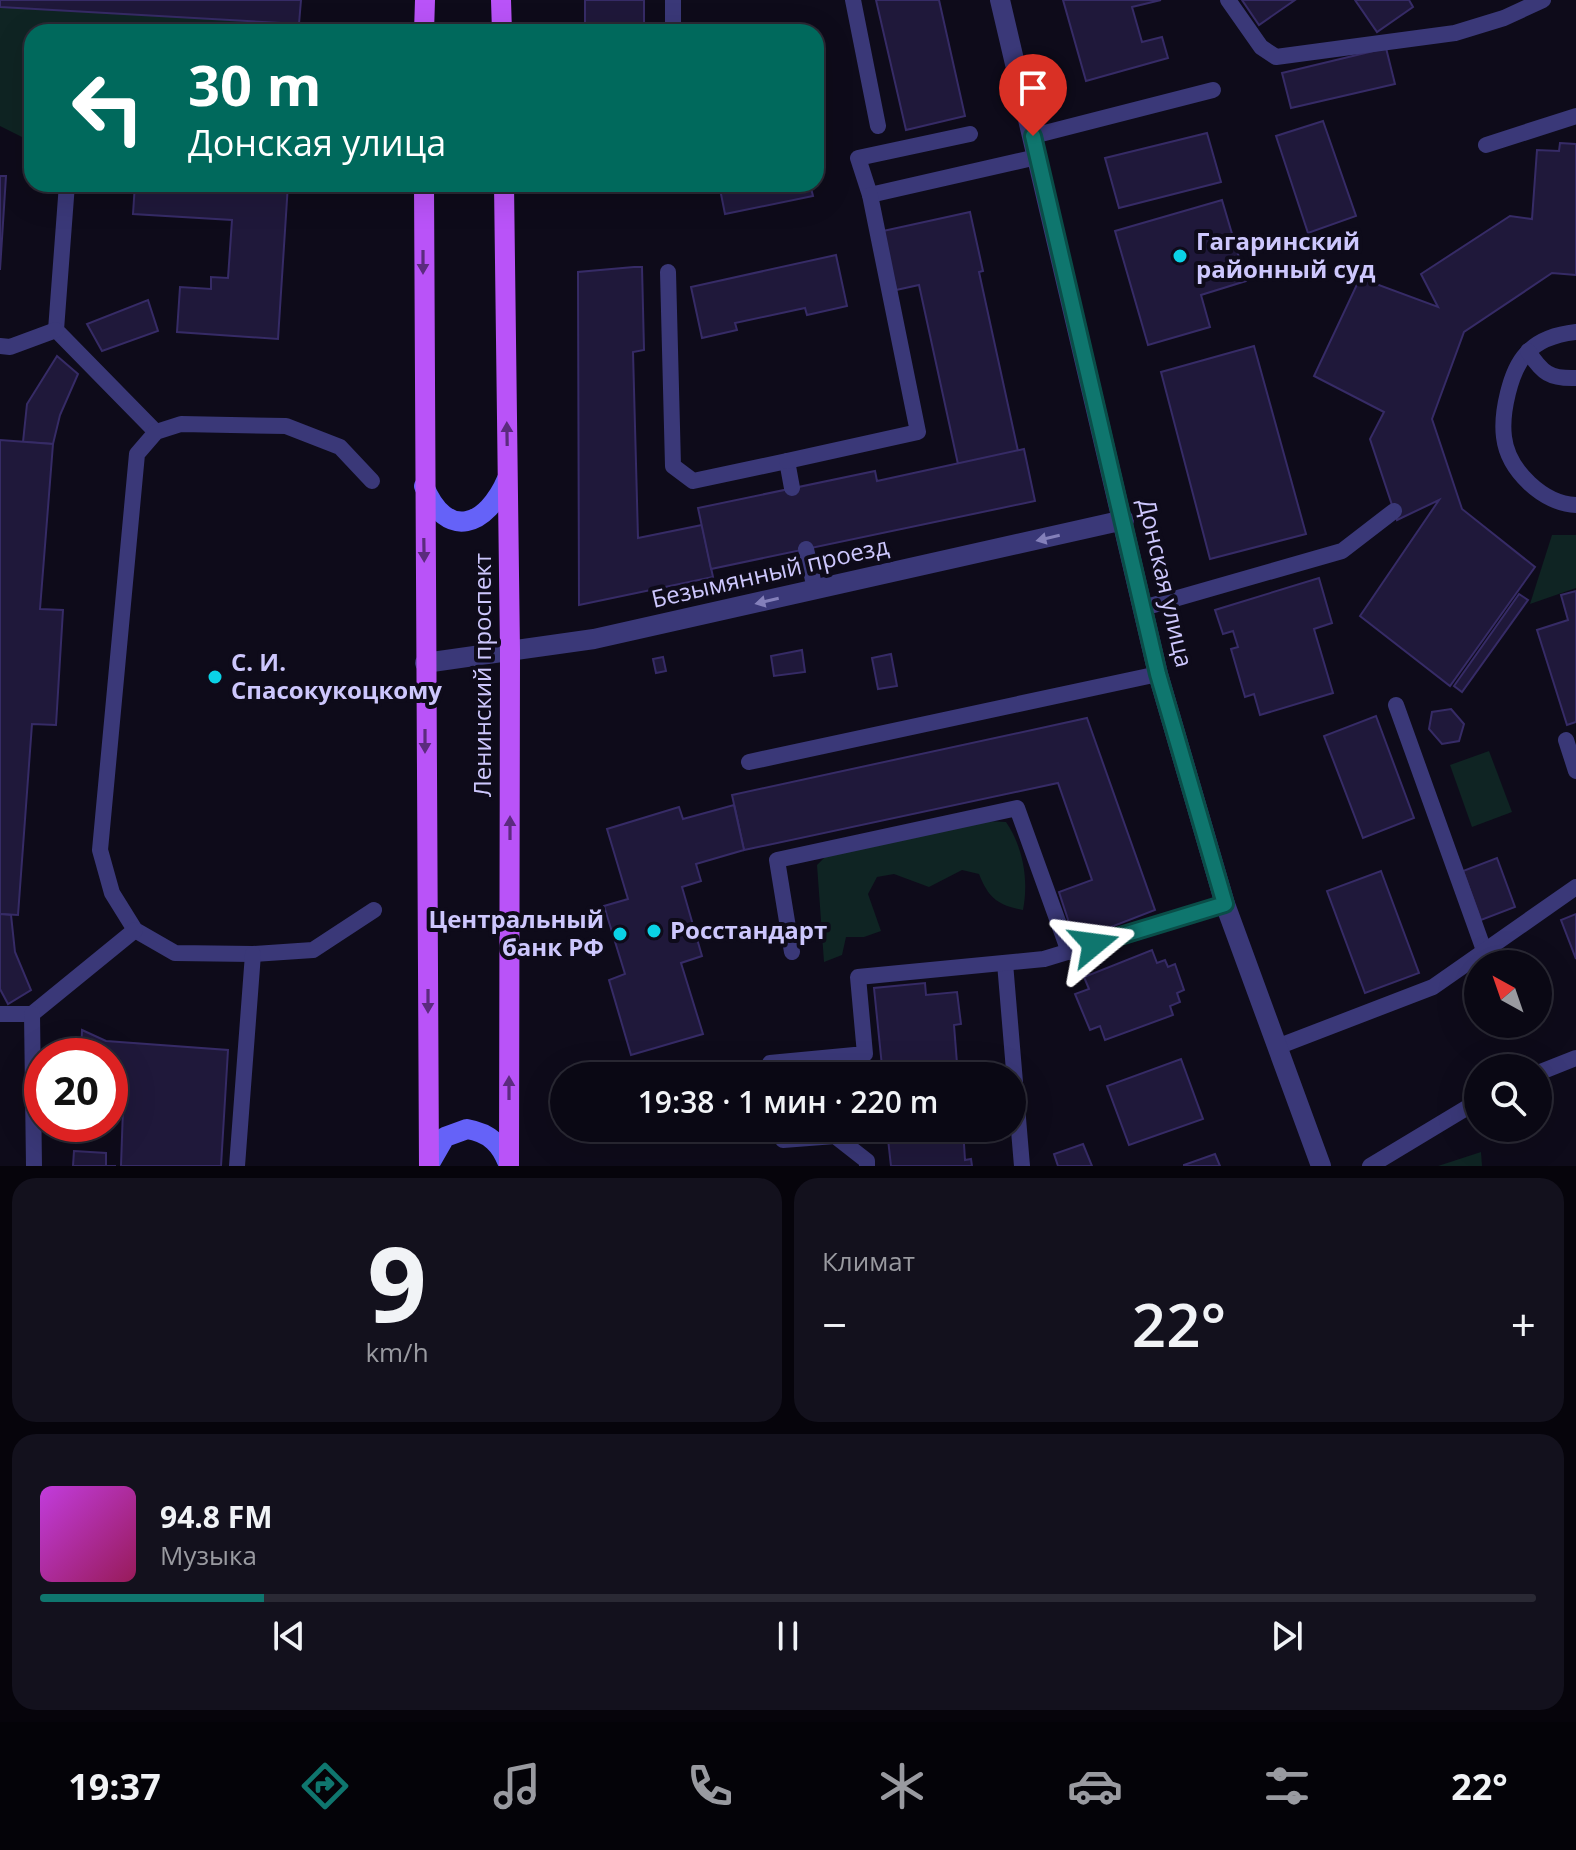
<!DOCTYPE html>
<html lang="ru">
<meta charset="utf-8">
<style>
body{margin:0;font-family:"Open Sans",sans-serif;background:#13111d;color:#f1f3f6;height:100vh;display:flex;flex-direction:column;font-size:30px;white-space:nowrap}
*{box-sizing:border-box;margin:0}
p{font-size:26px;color:#999aa0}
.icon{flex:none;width:44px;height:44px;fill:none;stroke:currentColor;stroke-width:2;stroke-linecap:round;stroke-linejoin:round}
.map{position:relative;height:1166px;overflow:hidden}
.details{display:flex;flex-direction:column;gap:12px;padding:12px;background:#06040b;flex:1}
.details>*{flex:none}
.top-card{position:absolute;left:24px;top:24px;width:800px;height:168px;border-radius:24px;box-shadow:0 8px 32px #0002,0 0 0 2px #2a2934;background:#00695c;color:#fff;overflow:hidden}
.needle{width:52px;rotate:320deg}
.fabs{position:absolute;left:1464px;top:950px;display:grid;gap:16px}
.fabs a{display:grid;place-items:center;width:88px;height:88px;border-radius:50%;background:#0a0814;box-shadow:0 8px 32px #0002,0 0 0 2px #2a2934;font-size:40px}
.speed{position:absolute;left:24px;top:1038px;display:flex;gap:16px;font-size:40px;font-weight:700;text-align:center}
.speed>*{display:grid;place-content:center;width:104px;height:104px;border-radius:50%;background:#0a0814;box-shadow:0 8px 32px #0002,0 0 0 2px #2a2934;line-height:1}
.speed .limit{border:12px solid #d22;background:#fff;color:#111}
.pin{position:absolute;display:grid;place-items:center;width:68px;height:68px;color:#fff;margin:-82px -34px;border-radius:50% 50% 50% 0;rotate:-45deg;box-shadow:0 0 8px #0007}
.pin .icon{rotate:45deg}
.me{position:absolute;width:88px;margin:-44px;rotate:74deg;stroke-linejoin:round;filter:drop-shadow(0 0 6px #0008)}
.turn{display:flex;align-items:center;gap:28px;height:168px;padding:0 32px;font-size:36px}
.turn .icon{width:104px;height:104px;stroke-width:2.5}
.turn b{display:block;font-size:56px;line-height:68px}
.big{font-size:60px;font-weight:600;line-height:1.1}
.details .widget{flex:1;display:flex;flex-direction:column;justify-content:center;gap:12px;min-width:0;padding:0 28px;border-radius:24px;background:#13111d}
.details .dial{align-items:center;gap:0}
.dial b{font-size:104px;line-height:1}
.song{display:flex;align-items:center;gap:24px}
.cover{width:96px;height:96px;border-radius:12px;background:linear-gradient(135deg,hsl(290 70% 55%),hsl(330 70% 35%))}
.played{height:8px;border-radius:4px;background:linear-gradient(90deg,#0f766e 15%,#2a2934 15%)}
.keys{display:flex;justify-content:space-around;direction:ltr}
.heat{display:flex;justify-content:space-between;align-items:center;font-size:44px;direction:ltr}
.details .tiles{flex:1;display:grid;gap:12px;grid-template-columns:1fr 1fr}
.widget:last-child{grid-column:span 2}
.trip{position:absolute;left:550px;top:1062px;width:476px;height:80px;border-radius:40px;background:#0a0814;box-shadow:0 8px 32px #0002,0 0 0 2px #2a2934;font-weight:600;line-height:80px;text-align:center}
.tab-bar{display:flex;height:128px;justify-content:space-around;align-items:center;background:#040308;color:#999aa0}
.tab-bar .icon{width:56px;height:56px}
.tab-bar .selected{color:#0f766e}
.tab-bar b{font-size:36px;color:#f1f3f6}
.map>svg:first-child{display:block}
.green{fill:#0f2423}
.building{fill:#1f183a;stroke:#362b66;stroke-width:2}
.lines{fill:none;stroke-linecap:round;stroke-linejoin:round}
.lane{stroke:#3a3878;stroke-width:16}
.street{stroke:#3a3878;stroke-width:20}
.secondary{stroke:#6562f8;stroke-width:20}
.primary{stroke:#b953f8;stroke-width:20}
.oneway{fill:#5b2b7e}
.oneway2{fill:#8480ba}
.route-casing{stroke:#0a4d48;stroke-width:20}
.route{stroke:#0f766e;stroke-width:14}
.poi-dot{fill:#0ad2e6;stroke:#0e0b1a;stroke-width:3}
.labels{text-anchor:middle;stroke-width:8;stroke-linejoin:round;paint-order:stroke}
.poi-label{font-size:24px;font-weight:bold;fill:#cdc7fd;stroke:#0e0b1a;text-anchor:start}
.street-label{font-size:24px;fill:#cdc7fd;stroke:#0e0b1a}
</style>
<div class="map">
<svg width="1576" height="1166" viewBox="0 0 1576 1166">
<rect width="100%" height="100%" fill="#0e0b1a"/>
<g class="green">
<polygon points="0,7 367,26 367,32 32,32 32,142 0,126"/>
<polygon points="1552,535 1576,535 1576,588 1530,604"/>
<polygon points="1489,751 1512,812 1472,827 1450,765"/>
<path d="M987 821 1006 822C1023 847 1029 880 1023 910 998 905 989 899 979 874L962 870 929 887 894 874 877 877 868 894 881 931 864 937H846L842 955 824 962 817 865 830 852Z"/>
<polygon points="1481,1152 1482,1166 1438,1166"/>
</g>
<g class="building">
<polygon points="0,0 301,0 299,24 0,7"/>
<rect x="585" y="0" width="59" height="32"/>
<polygon points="876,0 939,0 965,116 906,130"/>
<polygon points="1063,0 1161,0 1132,7 1142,42 1162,37 1168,58 1086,81"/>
<polygon points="1242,0 1295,0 1259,25"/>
<polygon points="1355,0 1409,0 1413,7 1377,32"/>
<polygon points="1386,48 1395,84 1291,108 1282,73"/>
<polygon points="1323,121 1356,216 1308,233 1276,136"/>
<polygon points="1207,133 1221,182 1119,208 1105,158"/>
<polygon points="1560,143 1576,144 1576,275 1552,273 1464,332 1432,419 1462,509 1535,567 1450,686 1360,616 1439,500 1397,520 1370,439 1384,412 1314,376 1360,278 1438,307 1421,274 1510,216 1532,219 1537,150 1559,151"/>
<polygon points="0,176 6,176 0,270"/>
<polygon points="135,184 288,184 278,339 177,332 180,287 211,289 211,277 228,278 232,220 133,214"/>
<polygon points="719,184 810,184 813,196 725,214"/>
<polygon points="1222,200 1246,281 1201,295 1210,327 1148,345 1115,231"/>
<polygon points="970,212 983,271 979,272 1018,451 958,464 919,285 896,290 883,231"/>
<polygon points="836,255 847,306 807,315 805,308 735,323 737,330 702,338 691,287"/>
<polygon points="634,267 642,267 644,350 633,352 638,538 702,525 713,577 579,605 578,272"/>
<polygon points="148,300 158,331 102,351 87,324"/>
<polygon points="1254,346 1306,534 1210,559 1161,372"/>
<polygon points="57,356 78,374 60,415 53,444 23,442 27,404"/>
<polygon points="0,440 53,444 40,609 63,610 56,725 32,724 18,915 0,914"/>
<polygon points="1024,449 1035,501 711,569 698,508 875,471 877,481"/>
<polygon points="1319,578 1332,623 1314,629 1333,693 1260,715 1254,694 1245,697 1231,649 1238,647 1233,631 1223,634 1215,610"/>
<polygon points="1576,591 1576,722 1567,725 1537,630 1568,620 1561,595"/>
<polygon points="1519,594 1528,600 1462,692 1454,686"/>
<polygon points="802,650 805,672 774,676 771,656"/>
<polygon points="891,654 897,686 878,689 872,658"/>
<polygon points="663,657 666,671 656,673 653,659"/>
<polygon points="1451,709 1464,724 1459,741 1442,744 1429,729 1432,712"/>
<polygon points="1376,716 1414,818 1363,838 1324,736"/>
<polygon points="1087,718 1155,910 1075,941 1059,892 1092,880 1058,783 744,850 732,795"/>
<polygon points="734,805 744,850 696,864 701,881 682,887 702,956 681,963 703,1034 631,1055 609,980 625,974 604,906 628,899 607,829 679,807 683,819"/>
<polygon points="1497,858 1515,907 1481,920 1463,871"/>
<polygon points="1381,871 1419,973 1365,993 1327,891"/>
<polygon points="0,914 11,915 15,952 31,990 8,1004 0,989"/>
<polygon points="1576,914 1576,959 1561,920"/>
<polygon points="1152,950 1157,963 1165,960 1168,967 1175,964 1184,990 1177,993 1180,1002 1170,1006 1173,1015 1105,1040 1100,1026 1090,1030 1075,994 1089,989 1084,977"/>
<polygon points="925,983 926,995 957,992 961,1024 954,1025 958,1076 883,1076 874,988"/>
<polygon points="82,1030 106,1041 228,1050 221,1166 121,1166 124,1080 112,1080 110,1092 110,1056 81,1056"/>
<polygon points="1181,1059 1203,1119 1129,1145 1107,1086"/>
<polygon points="778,1128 825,1128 778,1131"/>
<polygon points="912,1128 963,1128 965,1160 971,1159 972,1166 891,1166 888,1139 913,1135"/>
<polygon points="1083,1144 1092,1166 1058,1166 1054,1154"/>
<polygon points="74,1151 106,1153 106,1166 116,1166 73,1166"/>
<polygon points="1215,1154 1220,1166 1184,1166 1184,1165"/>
</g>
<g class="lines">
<g class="lane">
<polyline points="673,0 673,32"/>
<polyline points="853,0 878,126"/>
<polyline points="1228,0 1261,47 1276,57 1455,33 1504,18 1543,0"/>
<polyline points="970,134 858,158 870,195 1037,157"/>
<polyline points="1033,136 1213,90"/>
<polyline points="1486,145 1576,116"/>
<polyline points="67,184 56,330 156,432"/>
<polyline points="668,272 673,466 693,481 787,461 792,488"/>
<path d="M1576 332C1558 334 1538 340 1526 354 1510 371 1501 414 1504 437 1508 471 1544 504 1576 505"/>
<polyline points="0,346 10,347 56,330"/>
<path d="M1528 351C1542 373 1550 379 1576 378"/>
<polyline points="787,461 918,432 870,195"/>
<polyline points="372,481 340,447 286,426 181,424 156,432 137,454 100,850 112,893 135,930 175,953 253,954 313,950 374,910"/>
<polyline points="806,549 815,589"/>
<polyline points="1143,608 1342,551 1394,511"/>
<polyline points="1396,705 1485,953"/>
<polyline points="1566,740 1576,771"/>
<polyline points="749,762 1158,674"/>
<polyline points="792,952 777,860 1017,808 1069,952"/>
<polyline points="1005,963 1022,1166"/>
<polyline points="0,1014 32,1014 135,930"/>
<polyline points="32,1014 34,1166"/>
<polyline points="1277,1047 1433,987 1576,887"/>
<polyline points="770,1063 865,1054 858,977 1044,959 1225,904"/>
<polyline points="1538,1073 1576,1058"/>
<polyline points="783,1140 835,1136 867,1161 867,1166"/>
<polyline points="237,1166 253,954"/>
<polyline points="1370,1166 1478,1101"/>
</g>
<g class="street">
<polyline points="1000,0 1158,674 1225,904 1321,1166"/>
<polyline points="425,663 594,639 1124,520"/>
</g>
<g class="secondary">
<path d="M424 486C447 542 487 526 507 479"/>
<path d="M429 1165 445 1137 467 1129C490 1133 501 1144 509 1166"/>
</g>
<g class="primary">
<polyline points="501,0 502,32"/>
<polyline points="424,32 425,0"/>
<polyline points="424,184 429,1166"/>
<polyline points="504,184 510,652 509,1166"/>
</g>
</g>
<defs><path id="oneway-solid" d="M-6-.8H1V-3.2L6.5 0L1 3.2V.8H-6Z" transform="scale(2)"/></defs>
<g class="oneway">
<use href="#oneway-solid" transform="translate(423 262) rotate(90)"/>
<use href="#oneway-solid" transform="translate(507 434) rotate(-91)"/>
<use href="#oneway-solid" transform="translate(424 550) rotate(89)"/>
<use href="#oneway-solid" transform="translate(425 741) rotate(90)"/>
<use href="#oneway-solid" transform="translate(510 828) rotate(-90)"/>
<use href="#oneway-solid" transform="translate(428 1001) rotate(90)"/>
<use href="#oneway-solid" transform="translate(509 1088) rotate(-90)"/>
</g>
<g class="oneway2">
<use href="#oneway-solid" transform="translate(1048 538) rotate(167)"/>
<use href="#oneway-solid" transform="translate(767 601) rotate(167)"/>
</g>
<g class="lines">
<defs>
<polyline id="route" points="1033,136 1158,674 1225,904 1094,944"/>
</defs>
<use href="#route" class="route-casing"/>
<use href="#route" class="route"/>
</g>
<g class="poi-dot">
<circle cx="1180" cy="256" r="8"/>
<circle cx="215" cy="677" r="8"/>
<circle cx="654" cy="931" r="8"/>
<circle cx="620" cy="934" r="8"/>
</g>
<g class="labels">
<g class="poi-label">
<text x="1196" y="250">Гагаринский<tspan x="1196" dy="28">районный суд</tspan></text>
<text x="231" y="671">С. И.<tspan x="231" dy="28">Спасокукоцкому</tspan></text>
<text x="604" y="928" text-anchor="end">Центральный<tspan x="604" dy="28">банк РФ</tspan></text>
<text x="670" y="939">Росстандарт</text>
</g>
<g class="street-label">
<text transform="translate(770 573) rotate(-13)" y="8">Безымянный проезд</text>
<text transform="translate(1165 583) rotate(77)" y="8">Донская улица</text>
<text transform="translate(483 675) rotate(-90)" y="8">Ленинский проспект</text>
</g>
</g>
</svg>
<div class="fabs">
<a><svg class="needle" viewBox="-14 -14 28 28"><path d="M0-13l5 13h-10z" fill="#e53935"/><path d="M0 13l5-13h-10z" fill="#999aa0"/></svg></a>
<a><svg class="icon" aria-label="search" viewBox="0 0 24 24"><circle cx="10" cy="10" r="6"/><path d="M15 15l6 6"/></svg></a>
</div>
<div class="speed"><div class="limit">20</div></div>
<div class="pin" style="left:1033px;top:136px;background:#d93025"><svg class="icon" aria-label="arrive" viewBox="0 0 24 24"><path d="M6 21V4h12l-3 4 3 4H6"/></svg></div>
<svg class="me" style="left:1094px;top:944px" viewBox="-20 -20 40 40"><path d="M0-17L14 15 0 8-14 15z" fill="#0f766e" stroke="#fff" stroke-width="4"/></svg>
<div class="trip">19:38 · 1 мин · 220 m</div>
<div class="top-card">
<div class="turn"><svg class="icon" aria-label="left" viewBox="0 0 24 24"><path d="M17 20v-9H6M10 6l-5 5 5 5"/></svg><div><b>30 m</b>Донская улица</div></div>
</div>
</div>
<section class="details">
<div class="tiles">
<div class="widget dial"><b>9</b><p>km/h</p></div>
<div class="widget"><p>Климат</p>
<div class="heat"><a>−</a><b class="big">22°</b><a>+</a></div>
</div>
<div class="widget">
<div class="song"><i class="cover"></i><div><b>94.8 FM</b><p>Музыка</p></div></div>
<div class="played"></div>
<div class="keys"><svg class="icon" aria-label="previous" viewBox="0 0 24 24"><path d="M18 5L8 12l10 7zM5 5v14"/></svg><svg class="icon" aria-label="pause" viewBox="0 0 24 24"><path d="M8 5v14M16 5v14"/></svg><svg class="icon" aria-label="next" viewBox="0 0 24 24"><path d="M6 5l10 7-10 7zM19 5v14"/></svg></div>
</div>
</div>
</section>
<nav class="tab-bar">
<b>19:37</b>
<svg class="icon selected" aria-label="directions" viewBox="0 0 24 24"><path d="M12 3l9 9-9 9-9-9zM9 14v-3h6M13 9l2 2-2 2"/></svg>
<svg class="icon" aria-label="music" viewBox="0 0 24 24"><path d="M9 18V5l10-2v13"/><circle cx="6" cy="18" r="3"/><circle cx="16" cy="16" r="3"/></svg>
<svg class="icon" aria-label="phone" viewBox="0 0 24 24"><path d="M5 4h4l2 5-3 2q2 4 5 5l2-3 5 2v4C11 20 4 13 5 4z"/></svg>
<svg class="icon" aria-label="climate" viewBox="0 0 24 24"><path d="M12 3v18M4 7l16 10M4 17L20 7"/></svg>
<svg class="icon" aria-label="car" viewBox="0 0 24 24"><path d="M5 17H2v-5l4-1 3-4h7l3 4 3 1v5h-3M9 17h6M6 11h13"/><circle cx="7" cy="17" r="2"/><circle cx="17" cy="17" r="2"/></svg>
<svg class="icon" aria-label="filters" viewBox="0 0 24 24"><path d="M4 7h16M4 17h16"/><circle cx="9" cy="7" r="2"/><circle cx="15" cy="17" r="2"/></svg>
<b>22°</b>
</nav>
